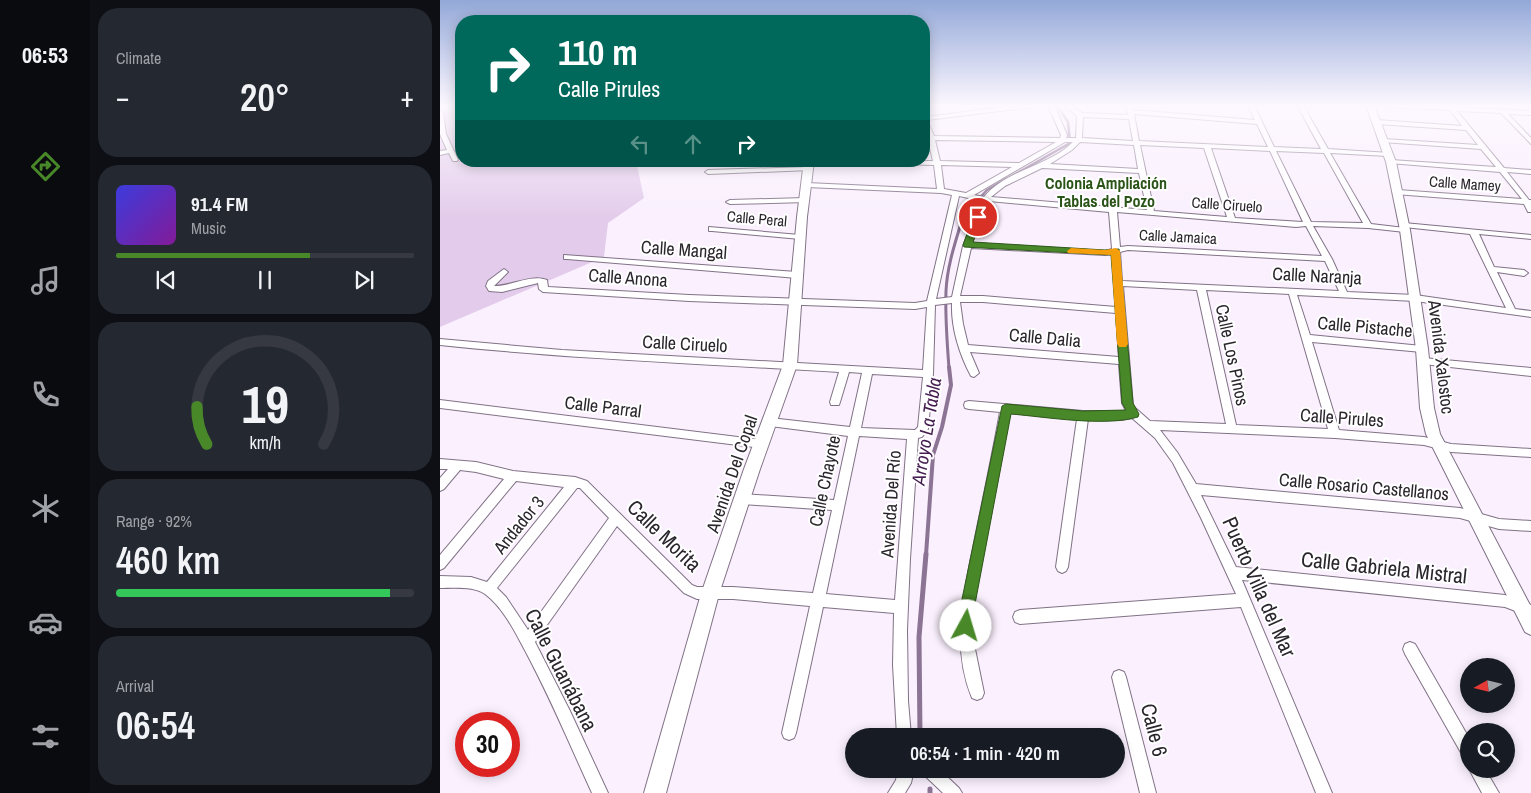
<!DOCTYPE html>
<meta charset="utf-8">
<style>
body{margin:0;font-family:"Archivo Narrow",sans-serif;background:#242831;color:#f1f3f6;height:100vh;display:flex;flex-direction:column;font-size:19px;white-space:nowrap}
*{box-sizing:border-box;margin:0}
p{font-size:16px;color:#9ea1a6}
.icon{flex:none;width:28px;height:28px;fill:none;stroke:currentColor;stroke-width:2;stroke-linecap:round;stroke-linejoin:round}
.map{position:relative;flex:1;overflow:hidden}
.drawer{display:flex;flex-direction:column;gap:8px;padding:8px;background:#0d0f14;width:350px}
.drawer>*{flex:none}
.guide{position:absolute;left:15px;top:15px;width:475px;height:152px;border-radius:20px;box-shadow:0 2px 12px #0003;background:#00695c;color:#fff;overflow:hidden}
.needle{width:32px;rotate:262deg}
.buttons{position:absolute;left:1020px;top:658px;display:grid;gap:10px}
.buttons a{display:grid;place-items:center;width:55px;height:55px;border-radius:50%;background:#171b24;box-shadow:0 2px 12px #0003;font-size:25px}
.speed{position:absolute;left:15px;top:712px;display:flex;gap:10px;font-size:25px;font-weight:700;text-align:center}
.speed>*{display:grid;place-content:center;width:65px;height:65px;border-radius:50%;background:#171b24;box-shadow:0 2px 12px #0003;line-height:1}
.speed .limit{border:8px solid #d22;background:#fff;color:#111}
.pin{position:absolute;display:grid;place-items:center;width:42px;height:42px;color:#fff;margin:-21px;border:2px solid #fff;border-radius:50%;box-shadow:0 1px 5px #0007}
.me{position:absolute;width:55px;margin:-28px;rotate:6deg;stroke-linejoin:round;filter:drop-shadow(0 0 4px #0008)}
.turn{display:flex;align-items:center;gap:18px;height:105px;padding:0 20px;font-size:22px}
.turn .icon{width:65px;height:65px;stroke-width:2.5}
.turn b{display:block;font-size:35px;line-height:42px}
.lanes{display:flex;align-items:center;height:48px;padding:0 20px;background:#0003;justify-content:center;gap:25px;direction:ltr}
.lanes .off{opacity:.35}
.big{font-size:38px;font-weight:600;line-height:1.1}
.drawer .tile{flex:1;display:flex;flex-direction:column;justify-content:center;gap:8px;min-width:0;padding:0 18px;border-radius:20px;background:#242831}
.drawer .dial{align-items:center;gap:0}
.dial svg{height:130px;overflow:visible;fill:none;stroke:#363941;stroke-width:7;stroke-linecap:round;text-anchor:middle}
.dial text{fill:#f1f3f6;stroke:none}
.song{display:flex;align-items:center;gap:15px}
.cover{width:60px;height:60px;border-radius:8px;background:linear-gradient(135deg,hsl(240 70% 55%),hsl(290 70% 35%))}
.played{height:5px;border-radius:2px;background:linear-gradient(90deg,#488829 65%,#363941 65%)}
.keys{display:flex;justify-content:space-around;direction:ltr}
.heat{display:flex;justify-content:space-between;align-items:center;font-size:28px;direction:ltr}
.charge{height:8px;border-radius:4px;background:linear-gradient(90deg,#34c759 92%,#363941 0)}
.trip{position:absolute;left:405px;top:728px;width:280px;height:50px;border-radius:25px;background:#171b24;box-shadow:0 2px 12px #0003;font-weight:600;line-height:50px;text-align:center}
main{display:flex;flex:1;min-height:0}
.tab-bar{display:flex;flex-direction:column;width:90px;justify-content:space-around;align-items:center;background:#090b0e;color:#9ea1a6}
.tab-bar .icon{width:35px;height:35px}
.tab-bar .selected{color:#488829}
.tab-bar b{font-size:22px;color:#f1f3f6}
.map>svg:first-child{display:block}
.green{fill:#e3cceb}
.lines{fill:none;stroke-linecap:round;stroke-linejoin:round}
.stream-far3{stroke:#8c7494;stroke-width:2.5}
.stream-far2{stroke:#8c7494;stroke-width:3}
.stream-far1{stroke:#8c7494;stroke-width:4}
.stream{stroke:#8c7494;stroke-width:5}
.minor-casing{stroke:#817286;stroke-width:2}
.tertiary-casing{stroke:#817286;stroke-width:2}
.minor{fill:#fff;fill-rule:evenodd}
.tertiary{fill:#fff;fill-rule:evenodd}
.route{fill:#488829;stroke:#2f581b}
.slow{fill:#f59e0b}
.labels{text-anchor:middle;stroke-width:4;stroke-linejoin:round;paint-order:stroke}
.far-street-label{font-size:15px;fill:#2b252d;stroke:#fff}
.far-neighbourhood-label{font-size:16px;font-weight:bold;fill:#2a5317;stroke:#fff}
.street-label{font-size:18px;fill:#2b252d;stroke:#fff}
.water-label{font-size:19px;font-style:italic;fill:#451d51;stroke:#fff}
.near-street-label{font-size:21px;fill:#2b252d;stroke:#fff}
</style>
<main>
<nav class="tab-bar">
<b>06:53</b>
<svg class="icon selected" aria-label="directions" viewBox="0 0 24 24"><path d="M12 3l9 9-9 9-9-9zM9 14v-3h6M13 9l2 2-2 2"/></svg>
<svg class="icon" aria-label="music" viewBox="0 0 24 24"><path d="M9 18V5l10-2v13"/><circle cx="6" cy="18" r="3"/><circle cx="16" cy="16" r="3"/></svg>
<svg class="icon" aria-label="phone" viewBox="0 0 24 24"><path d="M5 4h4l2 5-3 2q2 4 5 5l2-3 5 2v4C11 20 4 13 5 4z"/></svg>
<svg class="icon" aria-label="climate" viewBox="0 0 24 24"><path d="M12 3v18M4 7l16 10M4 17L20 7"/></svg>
<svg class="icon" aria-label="car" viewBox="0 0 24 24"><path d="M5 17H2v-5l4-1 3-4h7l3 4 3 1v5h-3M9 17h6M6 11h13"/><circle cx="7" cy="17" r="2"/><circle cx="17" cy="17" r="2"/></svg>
<svg class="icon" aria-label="filters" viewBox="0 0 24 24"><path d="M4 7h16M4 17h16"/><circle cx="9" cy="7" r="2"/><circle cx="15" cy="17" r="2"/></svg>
</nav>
<section class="drawer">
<div class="tile"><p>Climate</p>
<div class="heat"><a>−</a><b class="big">20°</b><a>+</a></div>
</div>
<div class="tile">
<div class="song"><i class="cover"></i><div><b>91.4 FM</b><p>Music</p></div></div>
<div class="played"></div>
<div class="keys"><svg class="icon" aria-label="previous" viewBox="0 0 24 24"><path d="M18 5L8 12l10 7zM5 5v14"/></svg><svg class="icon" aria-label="pause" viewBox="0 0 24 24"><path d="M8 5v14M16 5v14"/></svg><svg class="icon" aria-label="next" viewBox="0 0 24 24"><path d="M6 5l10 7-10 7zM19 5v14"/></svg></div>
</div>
<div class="tile dial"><svg viewBox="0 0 100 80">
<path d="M14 69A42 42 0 1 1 86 69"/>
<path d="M14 69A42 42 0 0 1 8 46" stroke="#488829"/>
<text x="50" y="56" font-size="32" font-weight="700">19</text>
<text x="50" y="72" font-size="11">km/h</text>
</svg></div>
<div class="tile"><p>Range · 92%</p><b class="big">460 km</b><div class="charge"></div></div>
<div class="tile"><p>Arrival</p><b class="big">06:54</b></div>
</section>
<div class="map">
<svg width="1091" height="793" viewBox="0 0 1091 793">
<rect width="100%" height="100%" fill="#faf0fe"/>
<polygon class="green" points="0,105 21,105 21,161 196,161 204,198 168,223 164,257 0,327"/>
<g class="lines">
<g class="stream-far3">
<polyline points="574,175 630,143 628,122 617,105"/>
<polyline points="522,221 523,216 547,190 566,179"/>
</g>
<path class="stream-far2" d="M509 368C507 342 505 317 506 291 507 267 515 243 522 220"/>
<polyline class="stream-far1" points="486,555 493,455 502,427 511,385 509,367"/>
<g class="stream">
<polyline points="480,736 479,637 486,554"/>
<polyline points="490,789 490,793"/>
</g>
<defs>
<g id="minor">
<path d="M582 105H596L593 107 487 120 494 136 620 138 621 135 610 110 605 105H611L616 109 627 135 626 138H636L637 116 624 105H630L642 113 688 115 686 105H692L693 110 815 120 808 105H814L834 147 881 149 857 105H863L888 149 950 153V155L948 156 890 153 931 224 965 228 969 230 965 232 928 228 873 226 892 259 907 292 975 295 1066 308 1030 234 964 227 960 225 964 223 1091 235V239L1039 234 1054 267 1084 270 1088 273 1084 276 1057 272 1075 309 1091 311V317L975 301 857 295 870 335 982 346 987 349 982 352 872 342 899 430 984 437 1011 444 1091 449V457L1011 452 984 445 895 438 720 430 737 452 756 484 1020 508 1059 519 1091 521V531L1059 529 1020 518 761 495 796 567 1065 595 1091 605V617L1065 607 802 580 892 793H876L801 607 580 624 575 622 573 617 575 612 580 610 796 594 761 518 733 463 715 438 692 418 681 420 648 419 628 567 626 571 622 573 618 571 616 567 637 419 570 413 534 604 535 649 544 693 542 698 537 700 532 698C509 643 526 584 537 528 545 489 553 451 560 412L529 409 525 408 524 405 525 402 529 401 643 411H686L682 403 679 364 530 352 539 373 534 377 531 376C519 354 511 327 512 303L495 305 493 374 488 429 482 437 478 438 470 559 467 630 468 701 471 736H457L453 665 454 613 383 607 356 733 354 738 349 740 344 738 342 733 370 606 293 599H257L244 593 177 526 95 642 130 711 168 793H152C129 743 108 692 81 643 72 626 61 606 45 594 34 586 13 588 0 588V576L31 577 47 582 124 487 76 481 4 568 0 570V555L64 479 36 472 20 470 4 489 0 491V478L8 469H0V459L36 462 73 471 135 477 147 481 252 585 257 587H293L373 593 392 510 302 504 298 503 296 499 298 495 302 494 394 500 408 436 330 426 326 425 325 422 326 419 330 418 410 427 422 373 409 372 400 402 399 405H391L390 402 399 372C266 364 133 359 0 345V339L122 350 483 370 487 307 475 309 249 301 103 292 99 289 98 283 62 292 49 291 46 286 48 281 64 269 68 272 54 286C72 286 91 274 107 280L108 287 249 295 475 303 487 301 512 195 501 193 367 187 363 185 367 183 497 189 494 165 419 163 416 161H493L488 140H484V136H487L484 127V117ZM694 114 817 124 828 147 699 141ZM643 117 689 119 693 141 642 138ZM495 140 616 142 579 163 500 161ZM625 142H633C608 167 567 169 544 197L534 195ZM640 142 694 145 698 169 610 164 632 150ZM700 145 764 148 787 217 714 211ZM771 148 830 151 863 222 795 218ZM836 151 884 153 923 223 871 222ZM501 165 572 167 526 193 504 189ZM602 168 699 173 707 210 551 197 565 186ZM519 196 542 201 523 246 512 297 496 299ZM549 201 669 212 672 249 665 251 532 243ZM677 212 856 227 866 226 882 256 688 246 680 247ZM531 248 665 255 672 254 676 307 543 296H520ZM688 250 885 261 899 291 682 281 680 252ZM683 286 757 290 786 424 710 421 693 406ZM766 290 849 294 888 429 796 425ZM520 302H543L676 313 679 357 528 345 523 324ZM432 374 483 377 478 427 475 430 421 428ZM419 436 467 439 455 600 386 594ZM137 488H140L169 518 88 630 66 597 57 588Z"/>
<polygon points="942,105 972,105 1091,111 1091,115 1068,114 1091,138 1091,144 1061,113 1017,111 1064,168 1091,170 1091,174 1067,172 1089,200 1091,200 1091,212 1088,212 1084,204 955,194 955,190 958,190 1082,199 1060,172 949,163 948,162 951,160 1056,167 1041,149 942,142 941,141 944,139 1038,145 1026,130 937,124 934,122 937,120 1022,126 1010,110 945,107"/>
<polygon points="0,110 3,112 6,134 18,160 17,161 13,161 9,153 0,155 0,151 7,150 0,134"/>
<polygon points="369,167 371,168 371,170 268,174 265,172 268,170"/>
<polygon points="365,198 369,200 368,202 290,204 286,202 290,200"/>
<polygon points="269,227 360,235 364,237 360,239 272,231 269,231"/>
<polygon points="124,255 357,272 361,275 357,278 127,259 124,259"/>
<polygon points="983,358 1091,368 1091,376 983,364 978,361"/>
<polygon points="0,400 322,440 326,441 327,444 326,447 322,448 0,408"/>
<polygon points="970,642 975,644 1029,738 1029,760 1024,758 965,654 963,649 965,644"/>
<polygon points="679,670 684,672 686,677 716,793 700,793 672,677 674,672"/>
<polygon points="458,769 474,769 471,783 465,793 448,793 456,780"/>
<polygon points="480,769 499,769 519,788 522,793 503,793 483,774"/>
<polygon points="1029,769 1045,769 1059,793 1042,793"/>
</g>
<g id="tertiary">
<polygon points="926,105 934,105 956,162 970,230 988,349 994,408 1000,434 1091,607 1091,635 1085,632 986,434 980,408 976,349 960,230 946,162"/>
<polygon points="364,161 374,161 367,217 357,365 320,469 279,594 226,793 204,793 261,594 304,469 343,365 357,217"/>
</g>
</defs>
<use href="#minor" class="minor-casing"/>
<use href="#tertiary" class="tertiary-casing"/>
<use href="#minor" class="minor"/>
<use href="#tertiary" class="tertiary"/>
</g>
<linearGradient id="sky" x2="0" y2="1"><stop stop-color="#93a8d8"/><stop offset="0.49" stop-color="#fdf8ff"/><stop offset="1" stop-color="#fdf8ff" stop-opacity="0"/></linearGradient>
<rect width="1091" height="216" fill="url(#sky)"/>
<path class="route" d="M538 215 542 217 533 242 665 250 679 249 693 403 699 414 698 417C665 427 606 417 571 414L535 604 531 632 526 634 520 632 518 626 521 604 562 406 566 404 643 411 686 410 682 403 671 255 524 247 523 245 533 217Z"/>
<polygon class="slow" points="631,248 665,250 676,248 680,251 688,344 686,347 679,347 677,344 671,255 628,253 627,251"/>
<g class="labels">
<g class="far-street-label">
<text transform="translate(1025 184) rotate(4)" y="5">Calle Mamey</text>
<text transform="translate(787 205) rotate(4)" y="5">Calle Ciruelo</text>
<text transform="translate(317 219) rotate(5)" y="5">Calle Peral</text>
<text transform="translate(738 237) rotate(3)" y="5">Calle Jamaica</text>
</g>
<g class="far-neighbourhood-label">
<text x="666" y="189">Colonia Ampliación<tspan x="666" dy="18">Tablas del Pozo</tspan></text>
</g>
<g class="street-label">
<text transform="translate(244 250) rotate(4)" y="6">Calle Mangal</text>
<text transform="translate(877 276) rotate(3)" y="6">Calle Naranja</text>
<text transform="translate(188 278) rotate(4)" y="6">Calle Anona</text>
<text transform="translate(925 327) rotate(5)" y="6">Calle Pistache</text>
<text transform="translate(605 338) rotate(5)" y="6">Calle Dalia</text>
<text transform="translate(245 344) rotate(3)" y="6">Calle Ciruelo</text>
<text transform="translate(792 355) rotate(78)" y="6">Calle Los Pinos</text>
<text transform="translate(1001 357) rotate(83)" y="6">Avenida Xalostoc</text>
<text transform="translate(163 407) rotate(7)" y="6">Calle Parral</text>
<text transform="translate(902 418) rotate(4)" y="6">Calle Pirules</text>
<text transform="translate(292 474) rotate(-71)" y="6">Avenida Del Copal</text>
<text transform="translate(385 481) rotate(-78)" y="6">Calle Chayote</text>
<text transform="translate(924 487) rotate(5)" y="6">Calle Rosario Castellanos</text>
<text transform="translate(451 504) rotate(-86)" y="6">Avenida Del Río</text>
<text transform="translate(79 525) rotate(-51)" y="6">Andador 3</text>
</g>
<g class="water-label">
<text transform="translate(486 431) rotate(-81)" y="7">Arroyo La Tabla</text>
</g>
<g class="near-street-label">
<text transform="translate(224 536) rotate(44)" y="7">Calle Morita</text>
<text transform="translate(944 568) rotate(6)" y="7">Calle Gabriela Mistral</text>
<text transform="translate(819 587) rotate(66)" y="7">Puerto Villa del Mar</text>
<text transform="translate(121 670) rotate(63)" y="7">Calle Guanábana</text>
<text transform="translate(714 730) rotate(76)" y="7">Calle 6</text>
</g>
</g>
</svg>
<div class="buttons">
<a><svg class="needle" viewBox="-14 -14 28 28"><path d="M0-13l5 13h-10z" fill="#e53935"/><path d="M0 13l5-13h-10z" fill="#9ea1a6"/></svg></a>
<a><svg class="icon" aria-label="search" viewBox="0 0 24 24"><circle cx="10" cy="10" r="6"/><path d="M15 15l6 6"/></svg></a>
</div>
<div class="speed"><div class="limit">30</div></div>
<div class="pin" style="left:538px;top:217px;background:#d93025"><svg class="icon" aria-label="arrive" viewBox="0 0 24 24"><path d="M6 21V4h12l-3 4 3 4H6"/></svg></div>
<svg class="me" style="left:526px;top:626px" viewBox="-20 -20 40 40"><circle r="19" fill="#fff"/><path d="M0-13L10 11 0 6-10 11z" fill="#488829"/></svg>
<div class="trip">06:54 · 1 min · 420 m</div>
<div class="guide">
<div class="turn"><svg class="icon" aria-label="right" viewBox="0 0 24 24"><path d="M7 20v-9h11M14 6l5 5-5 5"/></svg><div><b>110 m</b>Calle Pirules</div></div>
<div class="lanes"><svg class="icon off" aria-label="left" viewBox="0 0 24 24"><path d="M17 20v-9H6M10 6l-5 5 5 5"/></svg><svg class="icon off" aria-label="ahead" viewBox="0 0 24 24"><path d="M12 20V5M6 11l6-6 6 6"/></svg><svg class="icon" aria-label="right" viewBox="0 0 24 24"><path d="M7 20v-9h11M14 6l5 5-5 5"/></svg></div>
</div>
</div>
</main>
